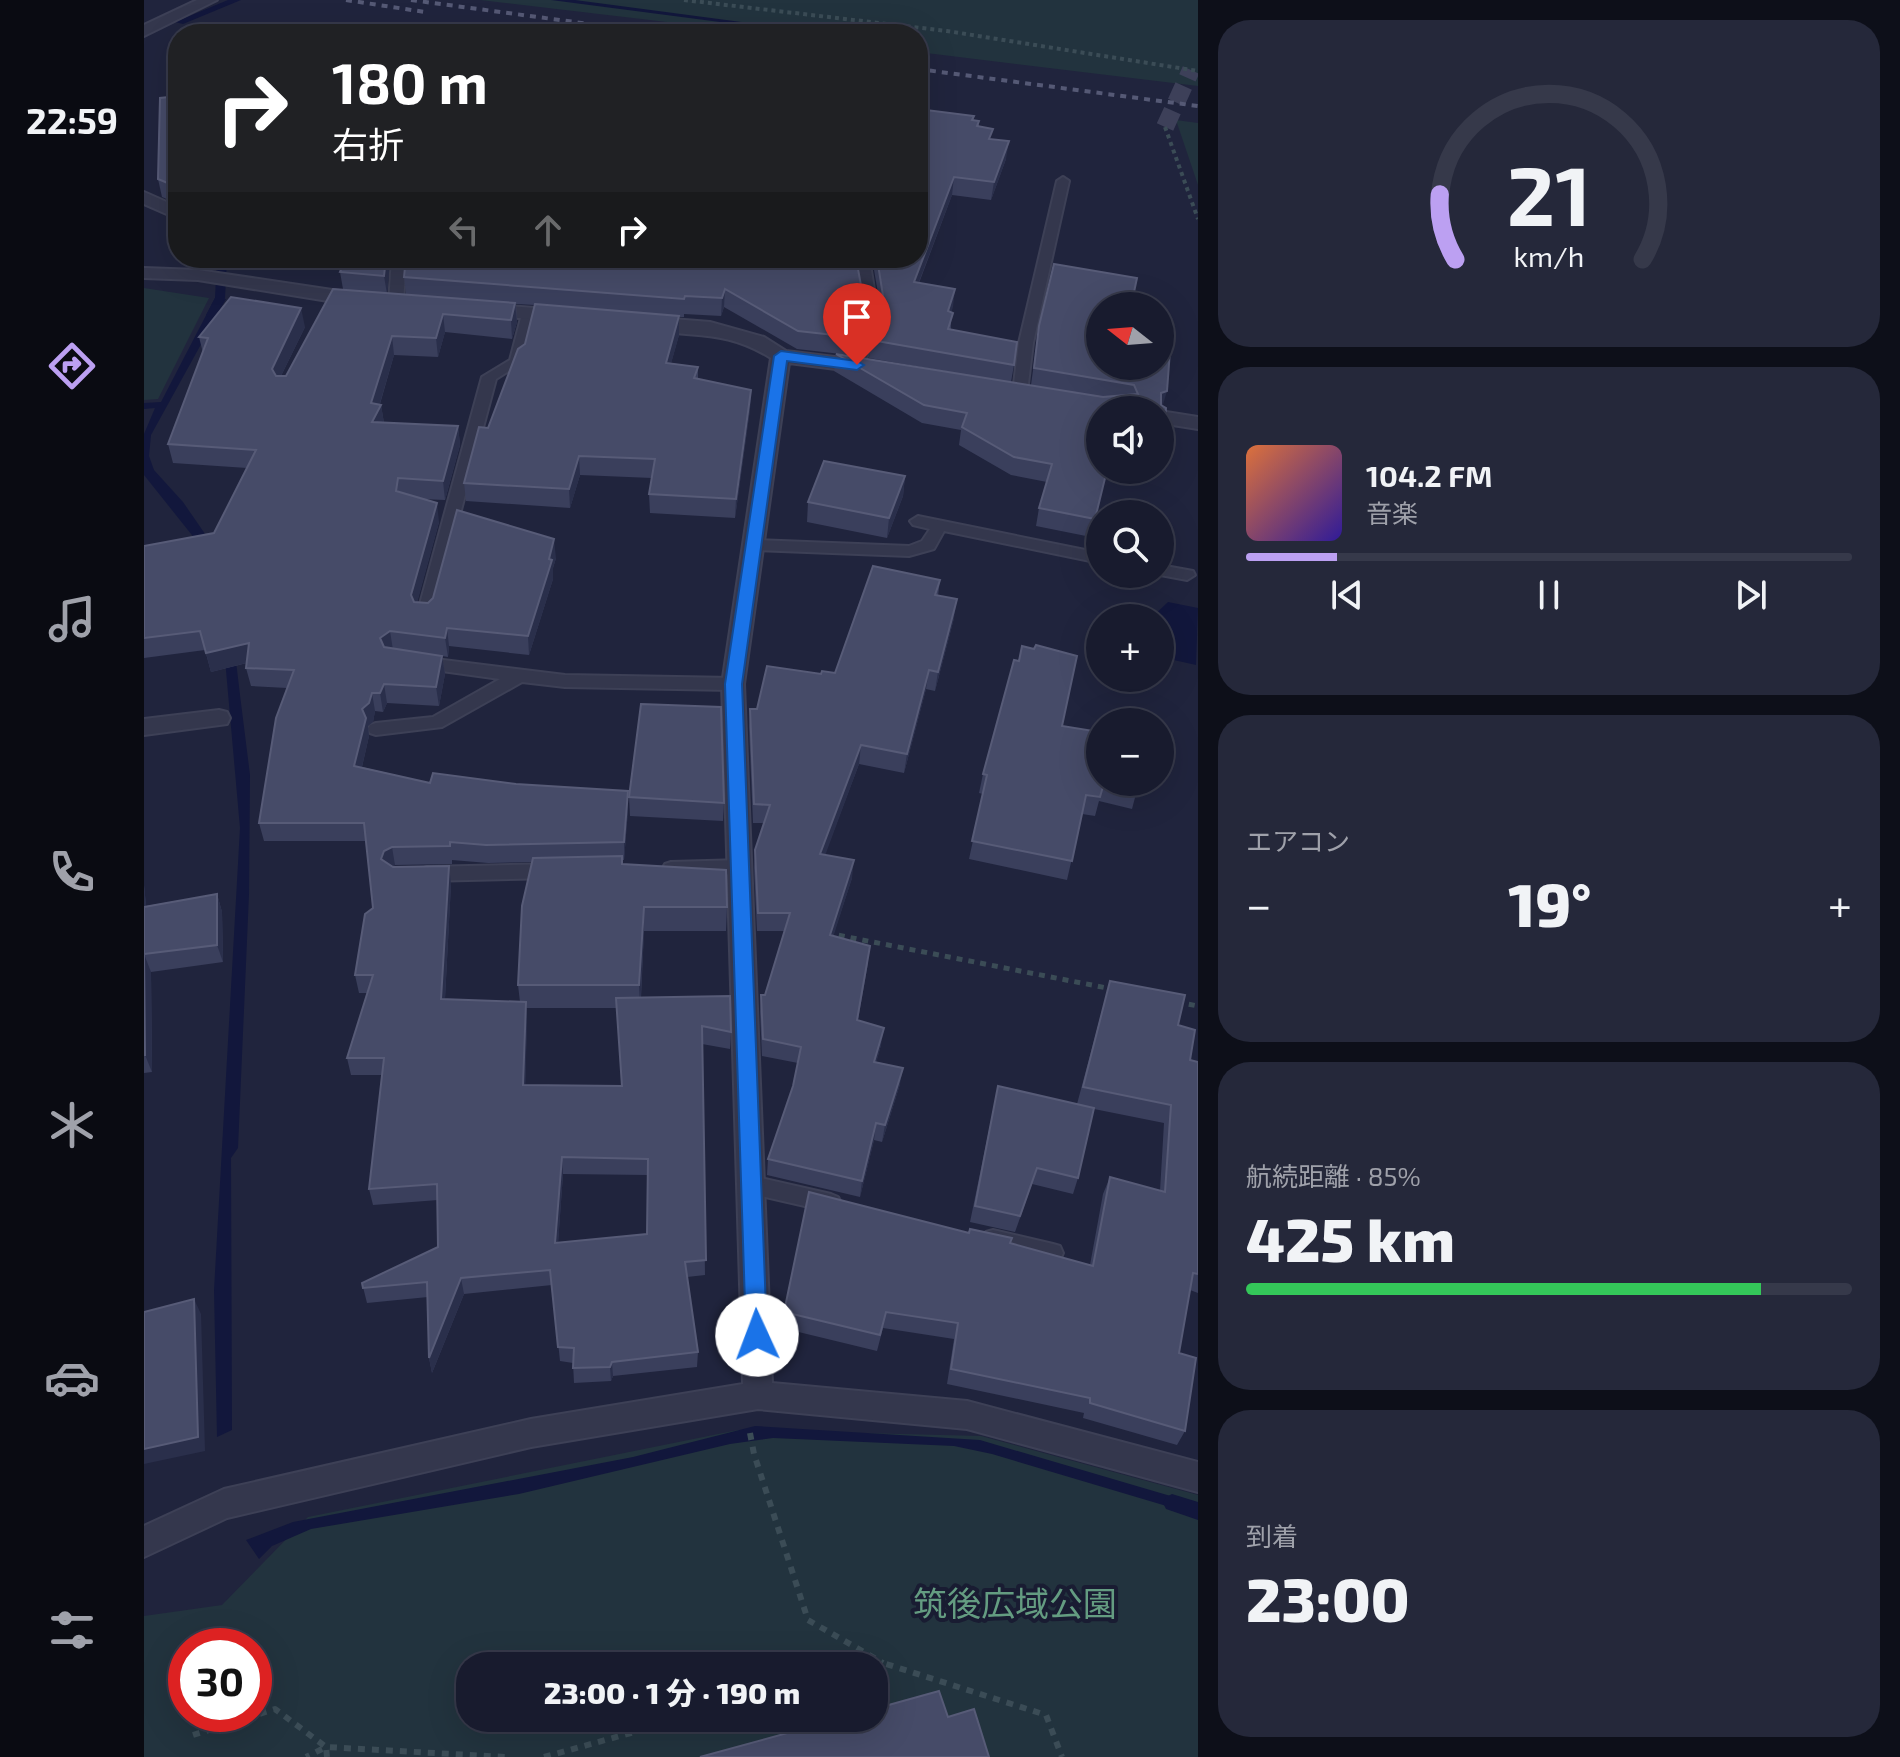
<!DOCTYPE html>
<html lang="ja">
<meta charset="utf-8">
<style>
body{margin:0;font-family:"Exo 2","Noto Sans JP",sans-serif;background:#25283a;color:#f1f3f6;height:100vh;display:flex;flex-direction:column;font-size:30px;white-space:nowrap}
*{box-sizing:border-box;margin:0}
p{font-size:26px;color:#9fa1aa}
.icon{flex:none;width:44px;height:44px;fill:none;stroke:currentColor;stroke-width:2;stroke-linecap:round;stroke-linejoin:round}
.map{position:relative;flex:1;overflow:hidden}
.drawer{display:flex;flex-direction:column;gap:20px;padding:20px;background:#0d0f19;width:702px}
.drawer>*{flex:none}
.top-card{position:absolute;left:24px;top:24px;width:760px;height:244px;border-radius:32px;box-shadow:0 8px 32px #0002,0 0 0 2px #36394a;background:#202124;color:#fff;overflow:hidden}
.needle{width:52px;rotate:287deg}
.controls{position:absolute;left:942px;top:292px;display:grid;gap:16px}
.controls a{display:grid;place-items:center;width:88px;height:88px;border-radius:50%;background:#181b2e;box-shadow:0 8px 32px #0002,0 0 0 2px #36394a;font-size:40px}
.speed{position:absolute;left:24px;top:1628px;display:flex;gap:16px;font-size:40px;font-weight:700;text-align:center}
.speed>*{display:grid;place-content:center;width:104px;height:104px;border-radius:50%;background:#181b2e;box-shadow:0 8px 32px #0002,0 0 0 2px #36394a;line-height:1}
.speed .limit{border:12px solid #d22;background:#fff;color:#111}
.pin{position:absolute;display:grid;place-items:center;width:68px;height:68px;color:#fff;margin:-82px -34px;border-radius:50% 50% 50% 0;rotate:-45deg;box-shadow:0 0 8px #0007}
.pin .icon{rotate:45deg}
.me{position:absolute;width:88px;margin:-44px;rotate:358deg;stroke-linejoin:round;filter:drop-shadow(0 0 6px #0008)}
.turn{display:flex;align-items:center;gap:28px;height:168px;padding:0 32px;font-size:36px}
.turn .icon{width:104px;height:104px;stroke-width:2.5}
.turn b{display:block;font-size:56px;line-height:68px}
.lanes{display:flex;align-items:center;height:76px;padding:0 32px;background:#0003;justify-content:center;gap:40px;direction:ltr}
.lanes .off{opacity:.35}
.big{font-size:60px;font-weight:800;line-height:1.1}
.drawer .card{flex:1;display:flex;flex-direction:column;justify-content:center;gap:12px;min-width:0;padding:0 28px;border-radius:32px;background:#25283a}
.drawer .dial{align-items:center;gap:0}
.dial svg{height:208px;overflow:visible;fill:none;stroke:#36394a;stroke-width:7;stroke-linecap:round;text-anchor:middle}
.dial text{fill:#f1f3f6;stroke:none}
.song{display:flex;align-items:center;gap:24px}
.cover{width:96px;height:96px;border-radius:12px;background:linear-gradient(135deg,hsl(20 70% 55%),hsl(250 70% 35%))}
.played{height:8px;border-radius:4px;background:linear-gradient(90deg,#bca0f2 15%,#36394a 15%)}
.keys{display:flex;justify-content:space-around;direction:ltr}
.heat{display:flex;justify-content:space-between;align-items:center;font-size:44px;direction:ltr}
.charge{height:12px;border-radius:6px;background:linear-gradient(90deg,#34c759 85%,#36394a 0)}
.trip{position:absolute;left:312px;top:1652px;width:432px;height:80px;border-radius:32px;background:#181b2e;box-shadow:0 8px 32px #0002,0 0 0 2px #36394a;font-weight:800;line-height:80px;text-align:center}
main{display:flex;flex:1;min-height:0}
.dock{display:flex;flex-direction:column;width:144px;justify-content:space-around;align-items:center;background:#0a0b12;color:#9fa1aa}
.dock .icon{width:56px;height:56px}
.dock .current{color:#bca0f2}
.dock b{font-size:36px;color:#f1f3f6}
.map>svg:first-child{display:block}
.green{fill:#22333e;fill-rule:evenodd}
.water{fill:#12173c}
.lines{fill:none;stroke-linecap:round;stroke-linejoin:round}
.stream{fill:#12173c;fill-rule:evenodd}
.street-tunnel{stroke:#3d4059;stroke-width:18;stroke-dasharray:18 9;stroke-linecap:butt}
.lane-casing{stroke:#3d4056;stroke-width:4}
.street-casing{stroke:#3d4056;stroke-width:4}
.path-far2{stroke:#3b4c56;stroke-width:4;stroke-dasharray:4 4;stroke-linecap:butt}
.path-far1{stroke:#3b4c56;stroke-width:5;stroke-dasharray:6 6;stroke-linecap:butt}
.path{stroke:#3b4c56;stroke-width:6;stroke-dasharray:7 7;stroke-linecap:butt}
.lane{fill:#34374d;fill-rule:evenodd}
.street{fill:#34374d;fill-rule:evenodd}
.rail{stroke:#555975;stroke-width:4;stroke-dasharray:6 6;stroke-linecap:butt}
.wall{fill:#3a3f5c;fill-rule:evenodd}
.shaded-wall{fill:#2a2f4b}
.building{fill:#464b68;stroke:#575b77;stroke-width:2;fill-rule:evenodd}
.route{fill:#1a73e8;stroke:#114b97;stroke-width:2}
.labels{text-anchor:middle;stroke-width:8;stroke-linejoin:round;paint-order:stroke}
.near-park-label{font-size:34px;fill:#649c81;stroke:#191c32}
</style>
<main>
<nav class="dock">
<b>22:59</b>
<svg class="icon current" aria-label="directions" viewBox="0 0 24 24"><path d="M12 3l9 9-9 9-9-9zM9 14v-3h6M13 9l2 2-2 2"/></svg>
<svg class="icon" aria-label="music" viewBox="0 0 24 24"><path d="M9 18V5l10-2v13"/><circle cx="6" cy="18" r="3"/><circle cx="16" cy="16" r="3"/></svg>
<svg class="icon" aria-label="phone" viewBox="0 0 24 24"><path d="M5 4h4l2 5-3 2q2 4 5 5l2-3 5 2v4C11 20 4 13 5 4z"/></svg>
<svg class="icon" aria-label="climate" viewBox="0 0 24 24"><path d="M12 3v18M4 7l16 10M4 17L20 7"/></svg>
<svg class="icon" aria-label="car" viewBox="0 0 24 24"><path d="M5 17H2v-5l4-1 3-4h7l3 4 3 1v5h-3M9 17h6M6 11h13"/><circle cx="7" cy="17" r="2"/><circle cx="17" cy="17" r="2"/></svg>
<svg class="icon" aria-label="filters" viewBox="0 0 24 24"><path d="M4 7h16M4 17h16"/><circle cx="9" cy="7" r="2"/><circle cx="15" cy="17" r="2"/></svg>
</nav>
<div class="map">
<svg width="1054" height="1757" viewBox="0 0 1054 1757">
<rect width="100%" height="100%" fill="#20243d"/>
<g class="green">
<polygon points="336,0 1054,0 1054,86 774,52 774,34 625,34"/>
<polygon points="1032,120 1054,123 1054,185"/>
<polygon points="0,288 65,298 14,399 0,400"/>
<path d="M594 1430 837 1436 1054 1495V1757H0V1616L78 1605 164 1517ZM42 1646H110V1714H42ZM326 1666H730V1718H326Z"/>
</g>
<g class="water">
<polygon points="407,0 431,0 687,34 668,34"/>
<polygon points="71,298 82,299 7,435 5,456 10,470 39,502 68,544 87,619 96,695 106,775 105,894 94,1148 87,1158 88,1430 73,1437 70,1290 96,828 77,614 59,549 0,475 0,434 11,408 0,409 0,403 17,402"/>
<polygon points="1024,602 1054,608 1052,665 1016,657 1016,618 1007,618"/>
<polygon points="611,1426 836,1440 1047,1502 1046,1513 848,1454 810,1446 629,1438 586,1444 375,1494 167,1529 128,1546 115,1559 102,1540 149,1522 489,1457"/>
</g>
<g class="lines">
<g class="stream">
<polygon points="84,0 97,0 39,24 31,22"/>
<polygon points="73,258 83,258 81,298 71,317 67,318 62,315 71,298"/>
<polygon points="1028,1494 1054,1502 1054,1520 1022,1509 1019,1503 1022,1497"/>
</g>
<polyline class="street-tunnel" points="1021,127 1047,70"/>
<defs>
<g id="lane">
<polygon points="919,177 925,181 889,343 883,392 876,397 869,392 875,343 913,181"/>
<polygon points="248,258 262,258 259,303 252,307 245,303"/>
<polygon points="711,258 725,258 735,320 720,365 713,369 706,365 721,320"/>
<polygon points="385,310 392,314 379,362 352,379 289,615 287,619 275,619 273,615 338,377 366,360 378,314"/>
<polygon points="774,516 956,553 956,563 800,531 790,549 765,556 610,550 602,545 610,540 765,546 778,541 786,529 769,525 766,521"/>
<polygon points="1016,565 1049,571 1051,575 1043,580 1011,574 1016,574"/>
<polygon points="275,657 421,675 589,678 597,684 589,690 421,687 378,682 298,727 232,735 226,733 224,729 226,725 232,723 289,717 356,679 269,667 267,663"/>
<polygon points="598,860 604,862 607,867 604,872 598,874 527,876 521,874 518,869 521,864 527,862"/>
<polygon points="410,864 416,866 419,871 416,876 410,878 283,881 277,879 274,874 277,869 283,867"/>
<polygon points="608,1176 687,1194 694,1197 697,1203 694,1209 687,1212 608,1194 601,1191 598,1185 601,1179"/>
<polygon points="849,1230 909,1244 916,1246 919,1253 916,1260 909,1262 849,1248 842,1246 839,1239 842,1232"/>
</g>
<g id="street">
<polygon points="53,0 73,0 0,36 0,25"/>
<polygon points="0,192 34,207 34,219 0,204"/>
<polygon points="0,268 54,270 215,294 224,300 215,306 54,280 0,278"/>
<polygon points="339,304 418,310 427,316 418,322 332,314 330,310 332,306"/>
<path d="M503 317 566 322 620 337 642 351 723 361 733 367 723 373 645 363 600 684 628 1383 823 1401 1054 1462V1492L823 1429 614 1409 387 1447 83 1518 0 1557V1526L80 1489 387 1419 599 1384 578 684 627 358C577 327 547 340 496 327L494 323Z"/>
<polygon points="1016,411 1054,417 1054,429 1016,423"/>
<polygon points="75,710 83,712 86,718 83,724 0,735 0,719"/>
</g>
</defs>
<use href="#lane" class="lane-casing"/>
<use href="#street" class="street-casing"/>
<g class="path-far2">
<polyline points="540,0 803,31 1054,71"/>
<polyline points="1021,127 1054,219"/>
</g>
<g class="path-far1">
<polyline points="683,933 968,989"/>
<polyline points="1033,1002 1054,1006"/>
</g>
<g class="path">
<polyline points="606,1433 610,1454 664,1620 739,1663"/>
<polyline points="729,1666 739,1663 902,1715 918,1757"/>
<polyline points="49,1735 131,1709 182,1747 162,1757"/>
<polyline points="183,1757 182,1747 362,1757"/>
<polyline points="400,1757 541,1718"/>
</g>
<use href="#lane" class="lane"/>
<use href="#street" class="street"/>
<g class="rail">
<polyline points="202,0 281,12"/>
<polyline points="267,0 520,34"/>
<polyline points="774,69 1054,106"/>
</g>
</g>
<g class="wall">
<polygon points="34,96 34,204 18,197 14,179"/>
<polygon points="830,116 829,120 835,121 835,126 847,140 862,159 847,200 808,195 775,283 811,289 807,312 807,330 870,365 867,382 887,385 895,326 956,306 1016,366 1020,438 1016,452 1016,410 956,410 963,470 947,537 892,526 895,508 903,482 867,475 815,445 817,430 778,423 690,371 692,354 829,376 725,358 727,340 737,311 728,258 774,258"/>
<path d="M246 258 243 293 262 294 260 277 262 258 720 302 718 320 706 355 653 349 580 307 577 316 540 314V317H535V335L527 363 554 367V379L607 390 606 409 591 518 506 513 505 494 508 478 436 475 426 508 322 501 320 483 381 344 391 305 372 304 373 322 368 339 301 332 294 357 250 355 236 404 237 405 240 423 314 426 316 445 301 500 277 499 295 522 273 602 284 603 412 558 409 568V579L385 655 305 646 304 657 298 656 301 674 295 706 243 703 239 712 231 711 229 722 224 726 225 736 218 767 286 783 372 784 484 791V810L480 860H478L479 864 583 907 582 931H500L497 998 587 1032 586 1049 558 1044 561 1275 543 1277 554 1352 553 1367 469 1376 467 1381 430 1383 429 1363 416 1361 408 1285 320 1294 288 1373 285 1358 284 1297 223 1303 218 1283 294 1247V1200L229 1205 225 1189 238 1075H207L203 1058 224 993H215L211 975 229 908 222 841H120L115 823 143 688 107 686 102 668 103 663 67 672 61 650 0 658V546L70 533 103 468 29 463 24 444 59 353 55 337 161 327 137 376H142L199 289 196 272ZM308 860 344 863 388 862 374 985 376 1002 301 999 307 884 248 867 251 865 308 864ZM382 1008H473L478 1086 381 1085 383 1019ZM419 1174 504 1175 503 1234 414 1243Z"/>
<polygon points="761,476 759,496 743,538 663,522 664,502"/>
<polygon points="796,580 794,596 810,618 791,691 782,689 760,773 715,764 681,854 708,878 689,936 724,963 714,1020 737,1045 732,1062 756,1084 738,1142 730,1140 716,1197 623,1175 624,1159 649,1086 654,1063 618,1056 616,1012 617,995 621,995 640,931 613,931 610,868 611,850 620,823 609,823 605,727 606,709 613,709 677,674 691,673"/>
<polygon points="918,726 993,790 988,809 955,801 951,816 938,814 923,880 825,859 839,794 835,793 839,774"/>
<polygon points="485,797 580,803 579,821 486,816"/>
<polygon points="0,885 2,906 73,894 78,912 79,962 7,972 8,1072 0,1073"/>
<polygon points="966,981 1034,1025 1046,1060 1054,1062 1054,1293 1046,1290 1035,1353 1041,1431 1033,1445 939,1418 940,1413 803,1384 810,1339 739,1328 733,1351 638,1328 640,1312 867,1243 946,1265 959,1194 966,1177 1016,1191 1020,1123 950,1109 934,1178 929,1194 888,1184 871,1232 826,1222 854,1086 933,1104"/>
</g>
<g class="shaded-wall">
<polygon points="865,141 862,159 847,200 850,182"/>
<polygon points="810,177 808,195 768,300 770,282"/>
<polygon points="242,258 246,258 243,294 240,276"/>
<polygon points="581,289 580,307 577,316 578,298"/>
<polygon points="811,289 809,307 802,329 804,311"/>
<polygon points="720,302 718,320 706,355 708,337"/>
<polygon points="371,303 373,322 368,339 367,320"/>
<polygon points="157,308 161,327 131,388 128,369"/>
<polygon points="299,314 301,332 294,357 292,338"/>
<polygon points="535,316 535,335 522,382 522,363"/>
<polygon points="248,336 250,355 233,413 237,405 240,423 228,422 227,403"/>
<polygon points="607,390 606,409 591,518 592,499"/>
<polygon points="1023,391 1018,408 1015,410 1017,393"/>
<polygon points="314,426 316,445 301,500 299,481"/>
<polygon points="435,456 436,475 426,508 425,489"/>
<polygon points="761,476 759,496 743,538 745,518"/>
<polygon points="293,503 295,522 270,614 267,595"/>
<polygon points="410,539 412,558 409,568 409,579 385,655 384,636"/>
<polygon points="813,599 810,618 791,691 794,672"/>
<polygon points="303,628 305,646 304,657 301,638"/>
<polygon points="246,631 249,650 239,657 236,638"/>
<polygon points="105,643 110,661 67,672 62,653"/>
<polygon points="298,656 301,674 295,706 292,687"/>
<polygon points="785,670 782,689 760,773 763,754"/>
<polygon points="240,684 243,703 239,712 236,693"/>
<polygon points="228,693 231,711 229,722 224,726 225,736 214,784 210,766 218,709"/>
<polygon points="717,745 715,764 675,872 676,854"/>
<polygon points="484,791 484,810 480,860 480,842"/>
<polygon points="248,847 251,865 243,868 237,859 240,851"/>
<polygon points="710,860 708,878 684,953 686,935"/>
<polygon points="305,866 307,884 300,1016 297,999"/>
<polygon points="0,885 4,925 0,914"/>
<polygon points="73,894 78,912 79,962 73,945"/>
<polygon points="500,907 500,931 496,1008 495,985"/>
<polygon points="0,954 7,972 8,1072 1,1055"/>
<polygon points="382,1002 383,1019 381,1101 379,1085"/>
<polygon points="740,1028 737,1045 728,1079 730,1062"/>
<polygon points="759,1068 756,1084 738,1142 741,1125"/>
<polygon points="732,1123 730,1140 716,1197 718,1181"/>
<polygon points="418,1157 419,1174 413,1258 411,1243"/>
<polygon points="317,1278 320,1294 288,1373 285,1358"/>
<polygon points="50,1299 57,1314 61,1451 0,1464 0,1449"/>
<polygon points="468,1362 469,1376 467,1381 466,1367"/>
</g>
<g class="building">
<polygon points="34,96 34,195 33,195 31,186 14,179 16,98"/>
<polygon points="774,109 830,116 828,120 835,121 833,126 849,129 845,139 865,141 850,182 810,177 770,282 811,289 804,311 809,313 804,329 873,342 870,365 727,340 740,302 733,258 774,258"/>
<polygon points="202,258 242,258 240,276 196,272"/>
<polygon points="262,258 712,258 720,302 708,337 654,331 581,289 578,298 541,296 540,299 260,277"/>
<polygon points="910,264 993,278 987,306 956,306 956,366 1016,366 1016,335 1027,337 1023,391 1017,393 1017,405 1022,408 1020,438 1016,437 1016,410 956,410 956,470 963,470 951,519 895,508 908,464 870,457 818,427 823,413 780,405 692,354 959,397 994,394 990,385 890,368 895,326"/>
<path d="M189 289 371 303 367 320 299 314 292 338 248 336 227 403 237 405 228 422 314 426 299 481 254 478 252 491 293 503 267 595 270 602 284 603 289 598 313 510 410 539 405 559 408 560 384 636 303 628 301 638 246 631 236 638 240 647 298 656 292 687 240 684 236 693H228L225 703 218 709 222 718 210 766 286 783 289 773 372 784 484 791 480 842 342 845 306 842V846L248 847 240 851 237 859 249 867 305 866 297 999 382 1002 379 1085 478 1086 472 998 586 996 587 1032 558 1026 562 1260 541 1262 554 1352 468 1362 466 1367 429 1368 430 1348 414 1347 406 1270 317 1278 285 1358 283 1282 219 1288 218 1283 294 1247 293 1184 225 1189 240 1058H203L229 975H211L221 914 229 908 220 823H115L132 718 150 670 102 668 105 643 62 653 56 631 0 638V546L70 533 112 450 24 444 64 338 55 337 87 297 157 308 128 369 132 376H142ZM418 1157 504 1159 503 1234 411 1243Z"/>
<polygon points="391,304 535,316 522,363 554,367 550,378 607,390 592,499 505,494 511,459 435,456 425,489 320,483 335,427 344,428 374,349 381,344"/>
<polygon points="680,461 761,476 745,518 664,502"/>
<polygon points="729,566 796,580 791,595 813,599 794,672 785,670 763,754 717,745 676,854 710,860 686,935 726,946 713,1020 740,1028 730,1062 759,1068 741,1125 732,1123 718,1181 624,1159 649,1086 657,1047 619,1039 617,995 621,995 646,913 614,913 611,850 626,805 610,804 606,709 613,709 623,666 677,674 678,671 691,673"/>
<polygon points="892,645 933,656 918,726 956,732 956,782 995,782 993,790 960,783 956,797 942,795 928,861 828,841 843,775 839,774 870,660 875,661 878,646 890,649"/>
<polygon points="497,704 577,707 580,803 485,797"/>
<polygon points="478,856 478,864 582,870 583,907 500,907 495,985 374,985 378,906 389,858"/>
<polygon points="73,894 73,945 0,954 1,1055 0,1055 0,907"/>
<polygon points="966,981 1041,995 1034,1025 1051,1030 1046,1060 1054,1062 1054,1274 1049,1273 1035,1353 1052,1358 1041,1431 946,1403 946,1398 807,1369 814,1323 742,1312 736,1335 640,1312 665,1192 825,1233 826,1229 868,1238 866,1243 949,1266 966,1177 1021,1192 1027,1105 939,1087"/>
<polygon points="854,1086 950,1108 934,1178 893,1168 876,1216 831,1206"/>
<polygon points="50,1299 54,1437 0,1449 0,1312"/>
<polygon points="795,1691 804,1717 830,1709 845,1757 556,1757 698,1718 730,1718 730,1709"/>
</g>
<polygon class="route" points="637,351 713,361 720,365 713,370 643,361 598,684 623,1335 620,1342 613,1345 605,1342 602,1335 581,684 630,356"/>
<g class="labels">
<g class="near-park-label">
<text x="871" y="1616">筑後広域公園</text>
</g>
</g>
</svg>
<div class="controls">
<a><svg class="needle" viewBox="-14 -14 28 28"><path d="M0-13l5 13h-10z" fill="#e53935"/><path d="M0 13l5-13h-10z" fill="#9fa1aa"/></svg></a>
<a><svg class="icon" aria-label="sound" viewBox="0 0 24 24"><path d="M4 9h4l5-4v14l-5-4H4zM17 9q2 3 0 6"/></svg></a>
<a><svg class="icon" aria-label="search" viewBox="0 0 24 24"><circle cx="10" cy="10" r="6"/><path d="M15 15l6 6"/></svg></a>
<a>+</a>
<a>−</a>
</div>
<div class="speed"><div class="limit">30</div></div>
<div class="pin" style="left:713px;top:365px;background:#d93025"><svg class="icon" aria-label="arrive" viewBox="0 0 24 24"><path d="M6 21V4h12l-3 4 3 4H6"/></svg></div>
<svg class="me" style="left:613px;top:1335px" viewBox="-20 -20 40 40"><circle r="19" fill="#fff"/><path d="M0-13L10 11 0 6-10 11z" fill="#1a73e8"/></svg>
<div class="trip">23:00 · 1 分 · 190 m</div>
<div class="top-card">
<div class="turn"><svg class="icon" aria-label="right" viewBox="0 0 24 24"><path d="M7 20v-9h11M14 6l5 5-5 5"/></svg><div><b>180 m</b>右折</div></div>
<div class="lanes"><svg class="icon off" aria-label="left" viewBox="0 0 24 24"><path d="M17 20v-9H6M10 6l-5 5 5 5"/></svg><svg class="icon off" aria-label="ahead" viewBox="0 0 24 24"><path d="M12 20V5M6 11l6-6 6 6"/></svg><svg class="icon" aria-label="right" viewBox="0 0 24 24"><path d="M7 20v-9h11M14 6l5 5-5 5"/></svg></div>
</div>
</div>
<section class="drawer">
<div class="card dial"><svg viewBox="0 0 100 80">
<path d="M14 69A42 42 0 1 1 86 69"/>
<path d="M14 69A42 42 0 0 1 8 44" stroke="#bca0f2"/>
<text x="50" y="56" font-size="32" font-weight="700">21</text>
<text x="50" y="72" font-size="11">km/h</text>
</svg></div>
<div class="card">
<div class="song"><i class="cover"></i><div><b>104.2 FM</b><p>音楽</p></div></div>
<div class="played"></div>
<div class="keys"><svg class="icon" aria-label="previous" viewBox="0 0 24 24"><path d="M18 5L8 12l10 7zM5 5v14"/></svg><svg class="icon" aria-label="pause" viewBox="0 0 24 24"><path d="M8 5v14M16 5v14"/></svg><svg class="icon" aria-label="next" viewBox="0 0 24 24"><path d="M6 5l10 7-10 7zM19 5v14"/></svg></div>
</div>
<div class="card"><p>エアコン</p>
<div class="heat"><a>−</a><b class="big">19°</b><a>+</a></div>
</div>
<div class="card"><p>航続距離 · 85%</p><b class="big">425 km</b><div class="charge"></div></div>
<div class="card"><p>到着</p><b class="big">23:00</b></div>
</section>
</main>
